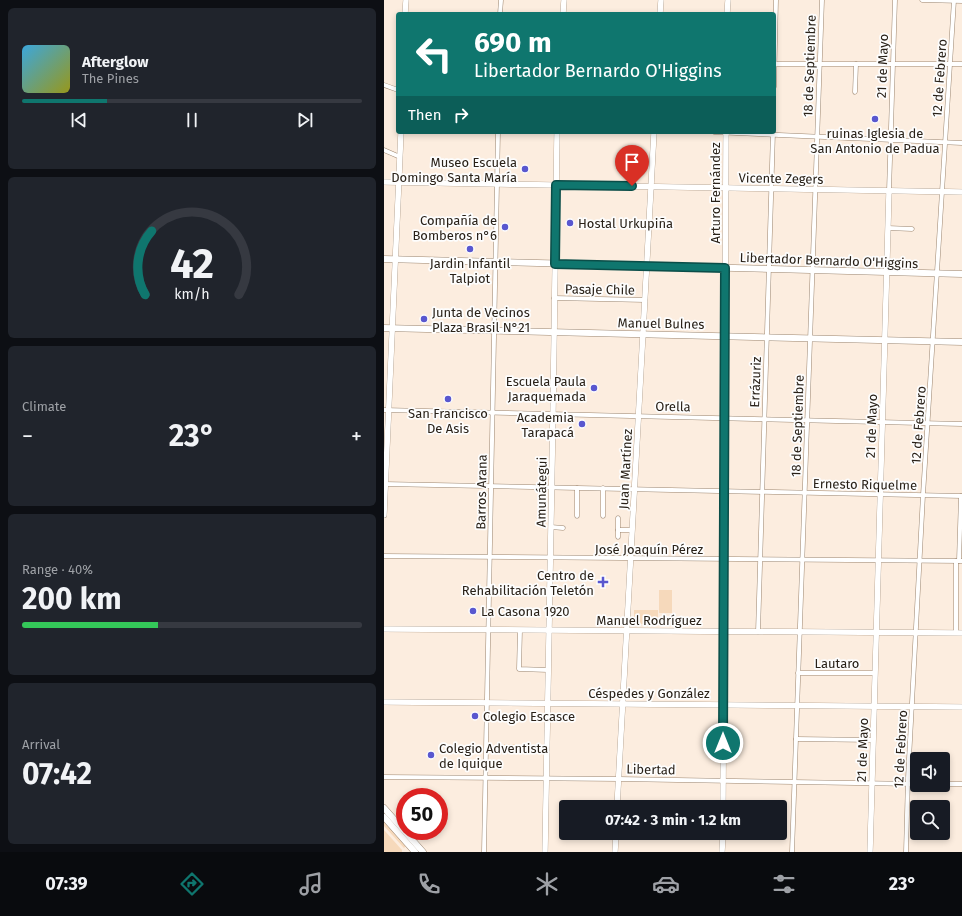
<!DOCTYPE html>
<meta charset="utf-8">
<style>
body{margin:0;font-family:"Fira Sans",sans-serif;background:#20242c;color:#f1f3f6;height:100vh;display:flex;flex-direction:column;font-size:15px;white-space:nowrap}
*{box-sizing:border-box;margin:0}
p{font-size:13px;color:#9ea1a6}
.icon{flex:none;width:22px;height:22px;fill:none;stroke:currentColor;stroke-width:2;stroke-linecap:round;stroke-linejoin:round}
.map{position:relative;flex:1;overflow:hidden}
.drawer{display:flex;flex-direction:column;gap:8px;padding:8px;background:#0d0f14;width:384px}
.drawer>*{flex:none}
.banner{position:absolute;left:12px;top:12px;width:380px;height:122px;border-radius:4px;box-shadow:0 2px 6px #0003;background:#0f766e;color:#fff;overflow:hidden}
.buttons{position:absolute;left:526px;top:752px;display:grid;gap:8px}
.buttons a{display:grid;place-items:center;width:40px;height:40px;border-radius:4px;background:#171b24;box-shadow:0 2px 6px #0003;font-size:20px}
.speed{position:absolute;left:12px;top:788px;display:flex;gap:8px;font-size:20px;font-weight:700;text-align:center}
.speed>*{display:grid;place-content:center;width:52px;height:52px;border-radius:50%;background:#171b24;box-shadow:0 2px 6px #0003;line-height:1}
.speed .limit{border:6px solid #d22;background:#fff;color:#111}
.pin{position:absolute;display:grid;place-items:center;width:34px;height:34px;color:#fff;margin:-41px -17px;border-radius:50% 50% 50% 0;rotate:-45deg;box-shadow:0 0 4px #0007}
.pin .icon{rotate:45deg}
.me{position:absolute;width:44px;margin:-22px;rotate:0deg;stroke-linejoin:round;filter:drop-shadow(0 0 3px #0008)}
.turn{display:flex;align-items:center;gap:14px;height:84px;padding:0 12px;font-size:18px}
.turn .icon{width:52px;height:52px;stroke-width:2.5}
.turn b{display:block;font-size:28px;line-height:34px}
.then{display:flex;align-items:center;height:38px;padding:0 12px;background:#0003;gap:8px;font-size:15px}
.big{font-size:30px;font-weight:700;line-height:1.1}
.drawer .card{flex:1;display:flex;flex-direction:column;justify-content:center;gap:6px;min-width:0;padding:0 14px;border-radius:6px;background:#20242c}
.drawer .dial{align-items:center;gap:0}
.dial svg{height:104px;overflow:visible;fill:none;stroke:#363941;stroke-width:7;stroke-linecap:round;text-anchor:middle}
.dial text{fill:#f1f3f6;stroke:none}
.song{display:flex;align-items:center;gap:12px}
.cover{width:48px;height:48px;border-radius:6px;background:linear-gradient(135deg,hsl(200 70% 55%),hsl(60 70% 35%))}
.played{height:4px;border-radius:2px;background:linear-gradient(90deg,#0f766e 25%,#363941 25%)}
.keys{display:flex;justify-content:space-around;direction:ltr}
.heat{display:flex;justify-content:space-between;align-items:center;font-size:22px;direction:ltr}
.charge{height:6px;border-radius:3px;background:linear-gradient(90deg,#34c759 40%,#363941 0)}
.trip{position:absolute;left:175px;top:800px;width:228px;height:40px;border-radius:4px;background:#171b24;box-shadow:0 2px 6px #0003;font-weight:700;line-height:40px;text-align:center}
.dock{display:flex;height:64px;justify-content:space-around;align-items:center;background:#090b0e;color:#9ea1a6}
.dock .icon{width:28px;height:28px}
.dock .current{color:#0f766e}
.dock b{font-size:18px;color:#f1f3f6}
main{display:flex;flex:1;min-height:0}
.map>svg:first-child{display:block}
.green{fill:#f6d9bb}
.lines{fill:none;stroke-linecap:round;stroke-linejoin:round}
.street-casing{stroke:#9c8670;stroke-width:5}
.secondary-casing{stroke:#9c8670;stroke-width:6}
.primary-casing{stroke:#9c8670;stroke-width:7}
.street{stroke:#fff;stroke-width:4}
.secondary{stroke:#fff;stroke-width:5.5}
.primary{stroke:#fff;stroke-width:6}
.route-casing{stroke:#0a4d48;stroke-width:10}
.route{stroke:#0f766e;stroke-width:7}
.poi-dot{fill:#5957cf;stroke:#fdfdfd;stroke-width:1.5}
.labels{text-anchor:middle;stroke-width:3.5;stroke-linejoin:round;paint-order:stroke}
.street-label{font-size:13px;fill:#292118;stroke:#fdfdfd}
.poi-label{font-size:13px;fill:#292118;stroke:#fdfdfd;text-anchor:end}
</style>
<main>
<section class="drawer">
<div class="card">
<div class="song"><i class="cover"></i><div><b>Afterglow</b><p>The Pines</p></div></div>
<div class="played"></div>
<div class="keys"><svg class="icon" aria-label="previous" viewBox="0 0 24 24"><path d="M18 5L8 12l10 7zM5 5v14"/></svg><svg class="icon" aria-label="pause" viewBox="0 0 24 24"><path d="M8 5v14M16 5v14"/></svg><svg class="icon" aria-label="next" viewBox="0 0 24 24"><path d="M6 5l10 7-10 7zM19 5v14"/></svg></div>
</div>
<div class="card dial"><svg viewBox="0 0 100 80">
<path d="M14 69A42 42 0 1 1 86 69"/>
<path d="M14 69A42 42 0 0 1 19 20" stroke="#0f766e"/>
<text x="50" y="56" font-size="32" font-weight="700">42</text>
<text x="50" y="72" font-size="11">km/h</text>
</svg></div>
<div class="card"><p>Climate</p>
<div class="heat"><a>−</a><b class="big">23°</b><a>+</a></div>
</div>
<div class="card"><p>Range · 40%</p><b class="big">200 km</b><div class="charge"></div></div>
<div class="card"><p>Arrival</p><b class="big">07:42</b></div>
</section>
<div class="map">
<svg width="578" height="852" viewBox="0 0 578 852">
<rect width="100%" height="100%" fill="#fceddf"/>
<g class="green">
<rect x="275" y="590" width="13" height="23"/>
<rect x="250" y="610" width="24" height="14"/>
<rect x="117" y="744" width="14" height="9"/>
<polygon points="0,821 22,846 20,848 0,826"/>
<polygon points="0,830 18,850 18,852 0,852"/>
</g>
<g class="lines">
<defs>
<g id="street">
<polyline points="538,0 578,1"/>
<polyline points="116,14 117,0"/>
<polyline points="390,64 578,64"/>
<polyline points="0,85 14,90"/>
<polyline points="390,87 392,0"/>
<polyline points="471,92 472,64"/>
<polyline points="330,132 578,143"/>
<polyline points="0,150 16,157"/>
<polyline points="505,191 511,0"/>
<polyline points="504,228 528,229"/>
<polyline points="170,298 261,300"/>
<polyline points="0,410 578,424"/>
<polyline points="0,484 578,496"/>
<polyline points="219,488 219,516"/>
<polyline points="193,516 193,488"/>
<polyline points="167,527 179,528"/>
<polyline points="234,530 248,530"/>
<polyline points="234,537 234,518"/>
<polyline points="0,556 578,561"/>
<polyline points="575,561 577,496"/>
<polyline points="136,630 135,669 164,670"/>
<polyline points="374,632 389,132"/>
<polyline points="572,633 572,561"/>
<polyline points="414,673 491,673"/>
<polyline points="412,739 489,740"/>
<polyline points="0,777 235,779 533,784"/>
<polyline points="559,784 578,784"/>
<polyline points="100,852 114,132"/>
<polyline points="408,852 438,0"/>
<polyline points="522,852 524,778 539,495 570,0"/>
</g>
<g id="secondary">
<polyline points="21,14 22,0"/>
<polyline points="179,14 180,0"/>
<polyline points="276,14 277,0"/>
<polyline points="343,14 344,0"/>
<polyline points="0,182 578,192"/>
<polyline points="0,515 17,132"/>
<polyline points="0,629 578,633"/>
<polyline points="0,702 578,707"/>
<polyline points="233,807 270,132"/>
<polyline points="339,807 342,132"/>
<polyline points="161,852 169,413 173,132"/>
<polyline points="231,852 232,833"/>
<polyline points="338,852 339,833"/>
<polyline points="486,852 505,191"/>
</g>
<g id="primary">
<polyline points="0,259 578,274"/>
<polyline points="0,328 578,342"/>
<polyline points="0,808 39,852"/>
<polyline points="0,817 31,852"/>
</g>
</defs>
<use href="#street" class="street-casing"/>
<use href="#secondary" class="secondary-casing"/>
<use href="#primary" class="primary-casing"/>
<use href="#street" class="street"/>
<use href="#secondary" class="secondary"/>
<use href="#primary" class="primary"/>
</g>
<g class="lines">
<defs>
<polyline id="route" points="248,186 172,185 171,264 341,268 339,743"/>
</defs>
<use href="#route" class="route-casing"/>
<use href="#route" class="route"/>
</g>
<g class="poi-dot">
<circle cx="491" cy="119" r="4"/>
<circle cx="141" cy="169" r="4"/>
<circle cx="186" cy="223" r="4"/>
<circle cx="121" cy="227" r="4"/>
<circle cx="86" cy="249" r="4"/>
<circle cx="40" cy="319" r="4"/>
<circle cx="210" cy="388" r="4"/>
<circle cx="64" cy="399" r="4"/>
<circle cx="198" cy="424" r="4"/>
<path d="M217 576h4v4h4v4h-4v4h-4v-4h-4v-4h4z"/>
<circle cx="89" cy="611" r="4"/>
<circle cx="91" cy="716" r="4"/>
<circle cx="47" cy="755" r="4"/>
</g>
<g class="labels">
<g class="street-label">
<text transform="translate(425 66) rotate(-88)" y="5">18 de Septiembre</text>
<text transform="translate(498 66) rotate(-88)" y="5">21 de Mayo</text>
<text transform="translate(555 78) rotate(-86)" y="5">12 de Febrero</text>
<text transform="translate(397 178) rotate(1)" y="5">Vicente Zegers</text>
<text transform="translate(331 193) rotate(-90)" y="5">Arturo Fernández</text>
<text transform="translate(445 260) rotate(2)" y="5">Libertador Bernardo O'Higgins</text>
<text transform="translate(216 289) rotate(1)" y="5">Pasaje Chile</text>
<text transform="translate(277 323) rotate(1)" y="5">Manuel Bulnes</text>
<text transform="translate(371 382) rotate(-88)" y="5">Errázuriz</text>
<text transform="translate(289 406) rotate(1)" y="5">Orella</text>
<text transform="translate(534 425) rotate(-86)" y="5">12 de Febrero</text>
<text transform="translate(413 426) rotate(-88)" y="5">18 de Septiembre</text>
<text transform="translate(487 426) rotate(-88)" y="5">21 de Mayo</text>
<text transform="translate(241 469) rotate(-87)" y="5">Juan Martínez</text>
<text transform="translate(481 484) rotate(1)" y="5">Ernesto Riquelme</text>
<text transform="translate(97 492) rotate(-89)" y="5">Barros Arana</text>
<text transform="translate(157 492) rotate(-89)" y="5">Amunátegui</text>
<text x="265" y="554">José Joaquín Pérez</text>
<text x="265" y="625">Manuel Rodríguez</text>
<text x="453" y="668">Lautaro</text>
<text x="265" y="698">Céspedes y González</text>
<text transform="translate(516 749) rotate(-87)" y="5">12 de Febrero</text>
<text transform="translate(478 750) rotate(-88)" y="5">21 de Mayo</text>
<text transform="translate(267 769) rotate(1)" y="5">Libertad</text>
</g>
<g class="poi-label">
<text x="491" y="138" text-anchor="middle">ruinas Iglesia de<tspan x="491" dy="15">San Antonio de Padua</tspan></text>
<text x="133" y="167">Museo Escuela<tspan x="133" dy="15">Domingo Santa María</tspan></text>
<text x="113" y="225">Compañía de<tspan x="113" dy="15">Bomberos n°6</tspan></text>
<text x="194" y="228" text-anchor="start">Hostal Urkupiña</text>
<text x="86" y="268" text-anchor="middle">Jardin Infantil<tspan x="86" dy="15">Talpiot</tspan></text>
<text x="48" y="317" text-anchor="start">Junta de Vecinos<tspan x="48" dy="15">Plaza Brasil N°21</tspan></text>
<text x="202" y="386">Escuela Paula<tspan x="202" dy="15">Jaraquemada</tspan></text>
<text x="64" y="418" text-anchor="middle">San Francisco<tspan x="64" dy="15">De Asis</tspan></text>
<text x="190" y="422">Academia<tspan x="190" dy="15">Tarapacá</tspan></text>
<text x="210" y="580">Centro de<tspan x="210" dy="15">Rehabilitación Teletón</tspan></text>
<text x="97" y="616" text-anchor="start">La Casona 1920</text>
<text x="99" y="721" text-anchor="start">Colegio Escasce</text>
<text x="55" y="753" text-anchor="start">Colegio Adventista<tspan x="55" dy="15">de Iquique</tspan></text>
</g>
</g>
</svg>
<div class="buttons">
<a><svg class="icon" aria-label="sound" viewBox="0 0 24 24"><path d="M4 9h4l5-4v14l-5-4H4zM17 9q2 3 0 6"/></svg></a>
<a><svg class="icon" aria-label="search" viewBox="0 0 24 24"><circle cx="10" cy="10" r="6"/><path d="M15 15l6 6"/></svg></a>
</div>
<div class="speed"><div class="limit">50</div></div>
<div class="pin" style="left:248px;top:186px;background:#d93025"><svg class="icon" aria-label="arrive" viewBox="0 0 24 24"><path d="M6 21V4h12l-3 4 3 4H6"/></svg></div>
<svg class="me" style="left:339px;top:743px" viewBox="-20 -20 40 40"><circle r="17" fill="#0f766e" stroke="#fff" stroke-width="3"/><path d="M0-11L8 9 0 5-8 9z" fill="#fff"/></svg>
<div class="trip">07:42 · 3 min · 1.2 km</div>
<div class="banner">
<div class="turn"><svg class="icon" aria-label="left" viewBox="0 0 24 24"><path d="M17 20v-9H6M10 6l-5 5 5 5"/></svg><div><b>690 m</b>Libertador Bernardo O'Higgins</div></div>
<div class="then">Then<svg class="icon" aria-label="right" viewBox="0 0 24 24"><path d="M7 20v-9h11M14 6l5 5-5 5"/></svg></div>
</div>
</div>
</main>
<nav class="dock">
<b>07:39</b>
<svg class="icon current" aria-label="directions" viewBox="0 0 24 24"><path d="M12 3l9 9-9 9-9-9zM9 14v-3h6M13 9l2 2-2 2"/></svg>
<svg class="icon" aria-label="music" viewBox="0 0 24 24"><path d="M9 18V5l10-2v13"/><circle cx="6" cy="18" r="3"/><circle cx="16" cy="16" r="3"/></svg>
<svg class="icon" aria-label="phone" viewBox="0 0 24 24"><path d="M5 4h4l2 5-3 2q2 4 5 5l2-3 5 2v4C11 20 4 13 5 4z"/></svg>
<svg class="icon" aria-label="climate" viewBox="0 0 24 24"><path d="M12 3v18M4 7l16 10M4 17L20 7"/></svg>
<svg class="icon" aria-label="car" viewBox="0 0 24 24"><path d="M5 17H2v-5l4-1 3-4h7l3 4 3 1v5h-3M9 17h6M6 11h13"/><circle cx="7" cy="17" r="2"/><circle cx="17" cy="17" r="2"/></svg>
<svg class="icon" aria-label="filters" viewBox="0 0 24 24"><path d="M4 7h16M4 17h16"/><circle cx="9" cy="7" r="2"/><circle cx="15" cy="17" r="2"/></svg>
<b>23°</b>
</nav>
